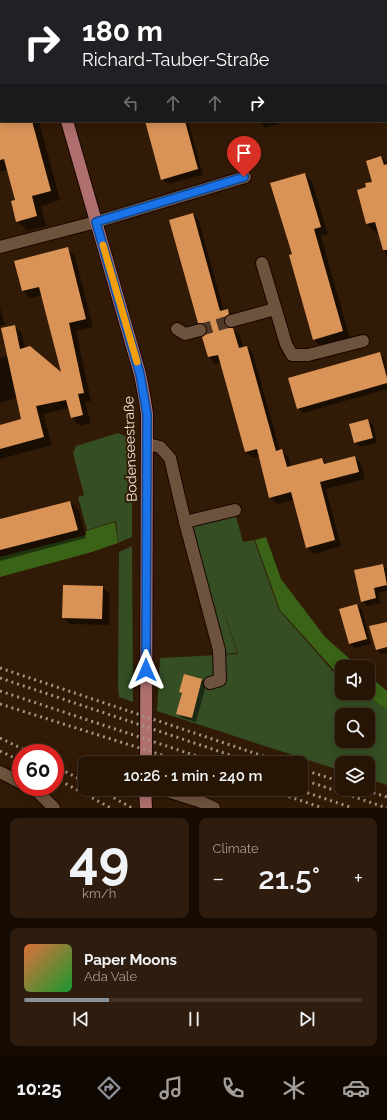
<!DOCTYPE html>
<meta charset="utf-8">
<style>
body{margin:0;font-family:Raleway,sans-serif;background:#2e1d0e;color:#f1f3f6;height:100vh;display:flex;flex-direction:column;font-size:15px;white-space:nowrap}
*{box-sizing:border-box;margin:0}
p{font-size:13px;color:#a49e9a}
.icon{flex:none;width:22px;height:22px;fill:none;stroke:currentColor;stroke-width:2;stroke-linecap:round;stroke-linejoin:round}
.map{position:relative;height:808px;overflow:hidden}
.drawer{display:flex;flex-direction:column;gap:10px;padding:10px;background:#150b02;flex:1}
.drawer>*{flex:none}
.guide{position:absolute;left:0px;top:0px;width:387px;height:122px;box-shadow:0 2px 10px #0003,0 0 0 1px #423326;background:#202124;color:#fff;overflow:hidden}
.controls{position:absolute;left:335px;top:660px;display:grid;gap:8px}
.controls a{display:grid;place-items:center;width:40px;height:40px;border-radius:8px;background:#261404;box-shadow:0 2px 10px #0003,0 0 0 1px #423326;font-size:20px}
.speed{position:absolute;left:12px;top:744px;display:flex;gap:8px;font-size:20px;font-weight:700;text-align:center}
.speed>*{display:grid;place-content:center;width:52px;height:52px;border-radius:50%;background:#261404;box-shadow:0 2px 10px #0003,0 0 0 1px #423326;line-height:1}
.speed .limit{border:6px solid #d22;background:#fff;color:#111}
.pin{position:absolute;display:grid;place-items:center;width:34px;height:34px;color:#fff;margin:-41px -17px;border-radius:50% 50% 50% 0;rotate:-45deg;box-shadow:0 0 4px #0007}
.pin .icon{rotate:45deg}
.me{position:absolute;width:44px;margin:-22px;rotate:0deg;stroke-linejoin:round;filter:drop-shadow(0 0 3px #0008)}
.turn{display:flex;align-items:center;gap:14px;height:84px;padding:0 16px;font-size:18px}
.turn .icon{width:52px;height:52px;stroke-width:2.5}
.turn b{display:block;font-size:28px;line-height:34px}
.lanes{display:flex;align-items:center;height:38px;padding:0 16px;background:#0003;justify-content:center;gap:20px;direction:ltr}
.lanes .off{opacity:.35}
.big{font-size:30px;font-weight:600;line-height:1.1}
.drawer .widget{flex:1;display:flex;flex-direction:column;justify-content:center;gap:6px;min-width:0;padding:0 14px;border-radius:8px;background:#2e1d0e}
.drawer .dial{align-items:center;gap:0}
.dial b{font-size:52px;line-height:1}
.song{display:flex;align-items:center;gap:12px}
.cover{width:48px;height:48px;border-radius:6px;background:linear-gradient(135deg,hsl(20 70% 55%),hsl(130 70% 35%))}
.played{height:4px;border-radius:2px;background:linear-gradient(90deg,#8c9099 25%,#423326 25%)}
.keys{display:flex;justify-content:space-around;direction:ltr}
.heat{display:flex;justify-content:space-between;align-items:center;font-size:22px;direction:ltr}
.drawer .tiles{flex:1;display:grid;gap:10px;grid-template-columns:1fr 1fr}
.widget:last-child{grid-column:span 2}
.trip{position:absolute;left:78px;top:756px;width:230px;height:40px;border-radius:8px;background:#261404;box-shadow:0 2px 10px #0003,0 0 0 1px #423326;font-weight:600;line-height:40px;text-align:center}
.tabs{display:flex;height:64px;justify-content:space-around;align-items:center;background:#0f0802;color:#a49e9a}
.tabs .icon{width:28px;height:28px}
.tabs .selected{color:#8c9099}
.tabs b{font-size:18px;color:#f1f3f6}
.map>svg:first-child{display:block}
.green{fill:#354e24;fill-rule:evenodd}
.forest{fill:#3a6317}
.shadow{fill:#0007}
.building{fill:#d99357}
.lines{fill:none;stroke-linecap:round;stroke-linejoin:round}
.minor-tunnel{stroke:#4f3926;stroke-width:12;stroke-dasharray:12 6;stroke-linecap:butt}
.minor-casing{stroke:#190500;stroke-width:14}
.major-casing{stroke:#190500;stroke-width:14}
.minor{stroke:#6d533d;stroke-width:12}
.major{stroke:#ae6f6e;stroke-width:12}
.rail{stroke:#a69383;stroke-width:3;stroke-dasharray:2 4;stroke-linecap:butt}
.route-casing{stroke:#114b97;stroke-width:10}
.route{stroke:#1a73e8;stroke-width:7}
.slow{stroke:#f59e0b;stroke-width:7}
.labels{text-anchor:middle;stroke-width:4;stroke-linejoin:round;paint-order:stroke}
.street-label{font-size:14px;fill:#f6e6da;stroke:#321b06}
</style>
<div class="map">
<svg width="387" height="808" viewBox="0 0 387 808">
<rect width="100%" height="100%" fill="#321b06"/>
<g class="green">
<polygon points="118,433 129,438 132,449 132,537 118,543 116,521 87,530 78,497 84,495 73,453 76,446"/>
<path d="M235 513 243 542 254 540 279 610 338 677 342 679V693H362L387 710V785L368 779V763H342V771L157 711 160 658 238 654 218 594 237 653 222 654 205 595 216 594H205L188 527ZM342 715H368V741H342Z"/>
<polygon points="132,546 133,702 119,697 118,688 119,552"/>
</g>
<g class="forest">
<polygon points="115,522 118,543 92,552 0,577 0,557 86,535 86,531"/>
<polygon points="266,537 281,579 325,637 359,667 342,667 342,679 280,610 255,540"/>
<polygon points="368,675 387,691 387,710 363,693 368,693"/>
</g>
<g class="shadow">
<polygon points="0,0 1,3 0,10"/>
<polygon points="107,0 265,0 265,1 108,1"/>
<rect x="307" y="0" width="50" height="1"/>
<polygon points="1,103 1,121 39,121 60,200 41,206 46,226 27,231 17,221 16,201 8,170 0,172"/>
<polygon points="146,121 188,121 203,175 168,184 162,179"/>
<polygon points="260,121 289,121 264,128"/>
<polygon points="381,157 387,163 387,260 379,234 377,234 367,224 368,188 373,182"/>
<polygon points="305,174 312,182 328,234 321,236 350,339 321,347 314,339 293,255"/>
<polygon points="193,214 199,221 224,311 228,310 234,316 230,326 230,329 233,329 240,336 243,348 247,347 253,354 280,451 282,451 289,457 291,467 322,459 328,464 355,457 361,464 365,479 326,489 341,546 314,554 307,547 294,500 277,504 270,497 260,456 253,458 246,452 221,362 215,364 209,357 208,329 206,329 199,322"/>
<polygon points="67,249 75,256 93,327 76,331 91,401 85,402 91,423 80,426 72,418 69,408 43,414 52,445 0,459 0,426 22,420 17,398 0,403 0,358 8,356 14,326 22,334 25,348 63,375 42,295 31,298 23,291"/>
<polygon points="0,307 5,325 0,326"/>
<polygon points="379,353 384,358 387,368 387,389 303,413 298,408"/>
<polygon points="368,420 373,425 377,443 360,447 355,442"/>
<polygon points="70,502 79,511 86,538 0,561 0,520"/>
<polygon points="383,565 387,569 387,591 378,593 381,603 367,606 362,601"/>
<polygon points="64,586 103,587 110,594 109,625 70,624 63,617"/>
<polygon points="357,605 362,610 371,644 354,648 350,643"/>
<polygon points="387,623 387,653 381,654 376,649"/>
<polygon points="202,680 206,685 196,722 182,718 177,713 182,695 180,692"/>
</g>
<g class="building">
<polygon points="0,121 32,121 51,191 32,196 37,216 16,222 11,201 15,200 4,159 0,160"/>
<polygon points="145,121 185,121 198,169 161,180"/>
<polygon points="381,156 384,165 387,164 387,250 383,250 375,222 366,224 357,190 366,187 365,183 372,182 366,161"/>
<polygon points="305,173 321,227 314,229 343,331 313,340 289,255 292,254 270,183"/>
<polygon points="193,213 220,311 228,309 229,314 224,319 224,323 229,328 233,328 239,348 247,346 276,451 282,449 287,467 322,458 324,464 355,456 359,472 320,482 335,540 306,548 291,492 269,498 257,449 245,452 218,355 208,357 202,337 207,332 207,328 202,323 198,323 169,220"/>
<polygon points="68,247 86,319 69,323 84,393 78,394 83,415 71,418 66,400 36,406 44,437 0,449 0,425 21,419 1,328 15,325 20,349 30,346 61,372 39,287 22,291 14,261"/>
<polygon points="380,352 387,378 387,383 297,409 288,378"/>
<polygon points="368,419 373,438 354,443 349,424"/>
<polygon points="70,501 78,530 0,550 0,519"/>
<polygon points="383,564 387,585 374,588 376,598 361,602 354,570"/>
<polygon points="63,585 103,586 102,619 62,618"/>
<polygon points="357,604 367,639 349,644 339,609"/>
<polygon points="387,622 387,647 376,650 369,626"/>
<polygon points="184,674 202,679 192,718 176,714 182,693 179,692"/>
</g>
<g class="lines">
<polyline class="minor-tunnel" points="200,330 231,321"/>
<defs>
<g id="minor">
<polyline points="379,0 379,1"/>
<polyline points="386,25 387,29"/>
<polyline points="0,85 1,85"/>
<polyline points="0,247 96,222 245,177"/>
<polyline points="262,263 286,344 292,355 308,355 363,341"/>
<polyline points="231,321 275,309"/>
<polyline points="177,329 185,334 200,330"/>
<polyline points="148,444 160,447 170,458 185,522 219,650 220,680 210,683"/>
<polyline points="185,522 235,510"/>
<polyline points="0,772 21,783"/>
<polyline points="28,787 39,793 54,808"/>
<polyline points="161,789 199,801 214,808"/>
</g>
<g id="major">
<polyline points="32,0 33,1"/>
<polyline points="67,121 140,374 144,395 147,414 146,763"/>
<polyline points="145,789 146,808"/>
</g>
</defs>
<use href="#minor" class="minor-casing"/>
<use href="#major" class="major-casing"/>
<use href="#minor" class="minor"/>
<use href="#major" class="major"/>
<g class="rail">
<polyline points="0,668 284,763"/>
<polyline points="0,678 254,763"/>
<polyline points="0,691 218,763"/>
<polyline points="0,704 187,763"/>
<polyline points="0,738 31,753"/>
<polyline points="0,751 21,761"/>
<polyline points="55,766 85,782"/>
<polyline points="301,769 342,782"/>
<polyline points="55,778 111,808"/>
<polyline points="301,779 387,808"/>
<polyline points="98,789 132,808"/>
<polyline points="266,789 323,808"/>
<polyline points="296,789 353,808"/>
<polyline points="362,789 387,797"/>
</g>
</g>
<g class="lines">
<defs>
<polyline id="route" points="146,670 147,414 140,374 96,222 244,177"/>
</defs>
<use href="#route" class="route-casing"/>
<use href="#route" class="route"/>
<polyline class="slow" points="103,245 137,362"/>
</g>
<g class="labels">
<g class="street-label">
<text transform="translate(130 449) rotate(-92)" y="5">Bodenseestraße</text>
</g>
</g>
</svg>
<div class="controls">
<a><svg class="icon" aria-label="sound" viewBox="0 0 24 24"><path d="M4 9h4l5-4v14l-5-4H4zM17 9q2 3 0 6"/></svg></a>
<a><svg class="icon" aria-label="search" viewBox="0 0 24 24"><circle cx="10" cy="10" r="6"/><path d="M15 15l6 6"/></svg></a>
<a><svg class="icon" aria-label="layers" viewBox="0 0 24 24"><path d="M12 4l9 5-9 5-9-5zM3 14l9 5 9-5"/></svg></a>
</div>
<div class="speed"><div class="limit">60</div></div>
<div class="pin" style="left:244px;top:177px;background:#d93025"><svg class="icon" aria-label="arrive" viewBox="0 0 24 24"><path d="M6 21V4h12l-3 4 3 4H6"/></svg></div>
<svg class="me" style="left:146px;top:670px" viewBox="-20 -20 40 40"><path d="M0-17L14 15 0 8-14 15z" fill="#1a73e8" stroke="#fff" stroke-width="4"/></svg>
<div class="trip">10:26 · 1 min · 240 m</div>
<div class="guide">
<div class="turn"><svg class="icon" aria-label="right" viewBox="0 0 24 24"><path d="M7 20v-9h11M14 6l5 5-5 5"/></svg><div><b>180 m</b>Richard-Tauber-Straße</div></div>
<div class="lanes"><svg class="icon off" aria-label="left" viewBox="0 0 24 24"><path d="M17 20v-9H6M10 6l-5 5 5 5"/></svg><svg class="icon off" aria-label="ahead" viewBox="0 0 24 24"><path d="M12 20V5M6 11l6-6 6 6"/></svg><svg class="icon off" aria-label="ahead" viewBox="0 0 24 24"><path d="M12 20V5M6 11l6-6 6 6"/></svg><svg class="icon" aria-label="right" viewBox="0 0 24 24"><path d="M7 20v-9h11M14 6l5 5-5 5"/></svg></div>
</div>
</div>
<section class="drawer">
<div class="tiles">
<div class="widget dial"><b>49</b><p>km/h</p></div>
<div class="widget"><p>Climate</p>
<div class="heat"><a>−</a><b class="big">21.5°</b><a>+</a></div>
</div>
<div class="widget">
<div class="song"><i class="cover"></i><div><b>Paper Moons</b><p>Ada Vale</p></div></div>
<div class="played"></div>
<div class="keys"><svg class="icon" aria-label="previous" viewBox="0 0 24 24"><path d="M18 5L8 12l10 7zM5 5v14"/></svg><svg class="icon" aria-label="pause" viewBox="0 0 24 24"><path d="M8 5v14M16 5v14"/></svg><svg class="icon" aria-label="next" viewBox="0 0 24 24"><path d="M6 5l10 7-10 7zM19 5v14"/></svg></div>
</div>
</div>
</section>
<nav class="tabs">
<b>10:25</b>
<svg class="icon selected" aria-label="directions" viewBox="0 0 24 24"><path d="M12 3l9 9-9 9-9-9zM9 14v-3h6M13 9l2 2-2 2"/></svg>
<svg class="icon" aria-label="music" viewBox="0 0 24 24"><path d="M9 18V5l10-2v13"/><circle cx="6" cy="18" r="3"/><circle cx="16" cy="16" r="3"/></svg>
<svg class="icon" aria-label="phone" viewBox="0 0 24 24"><path d="M5 4h4l2 5-3 2q2 4 5 5l2-3 5 2v4C11 20 4 13 5 4z"/></svg>
<svg class="icon" aria-label="climate" viewBox="0 0 24 24"><path d="M12 3v18M4 7l16 10M4 17L20 7"/></svg>
<svg class="icon" aria-label="car" viewBox="0 0 24 24"><path d="M5 17H2v-5l4-1 3-4h7l3 4 3 1v5h-3M9 17h6M6 11h13"/><circle cx="7" cy="17" r="2"/><circle cx="17" cy="17" r="2"/></svg>
</nav>
